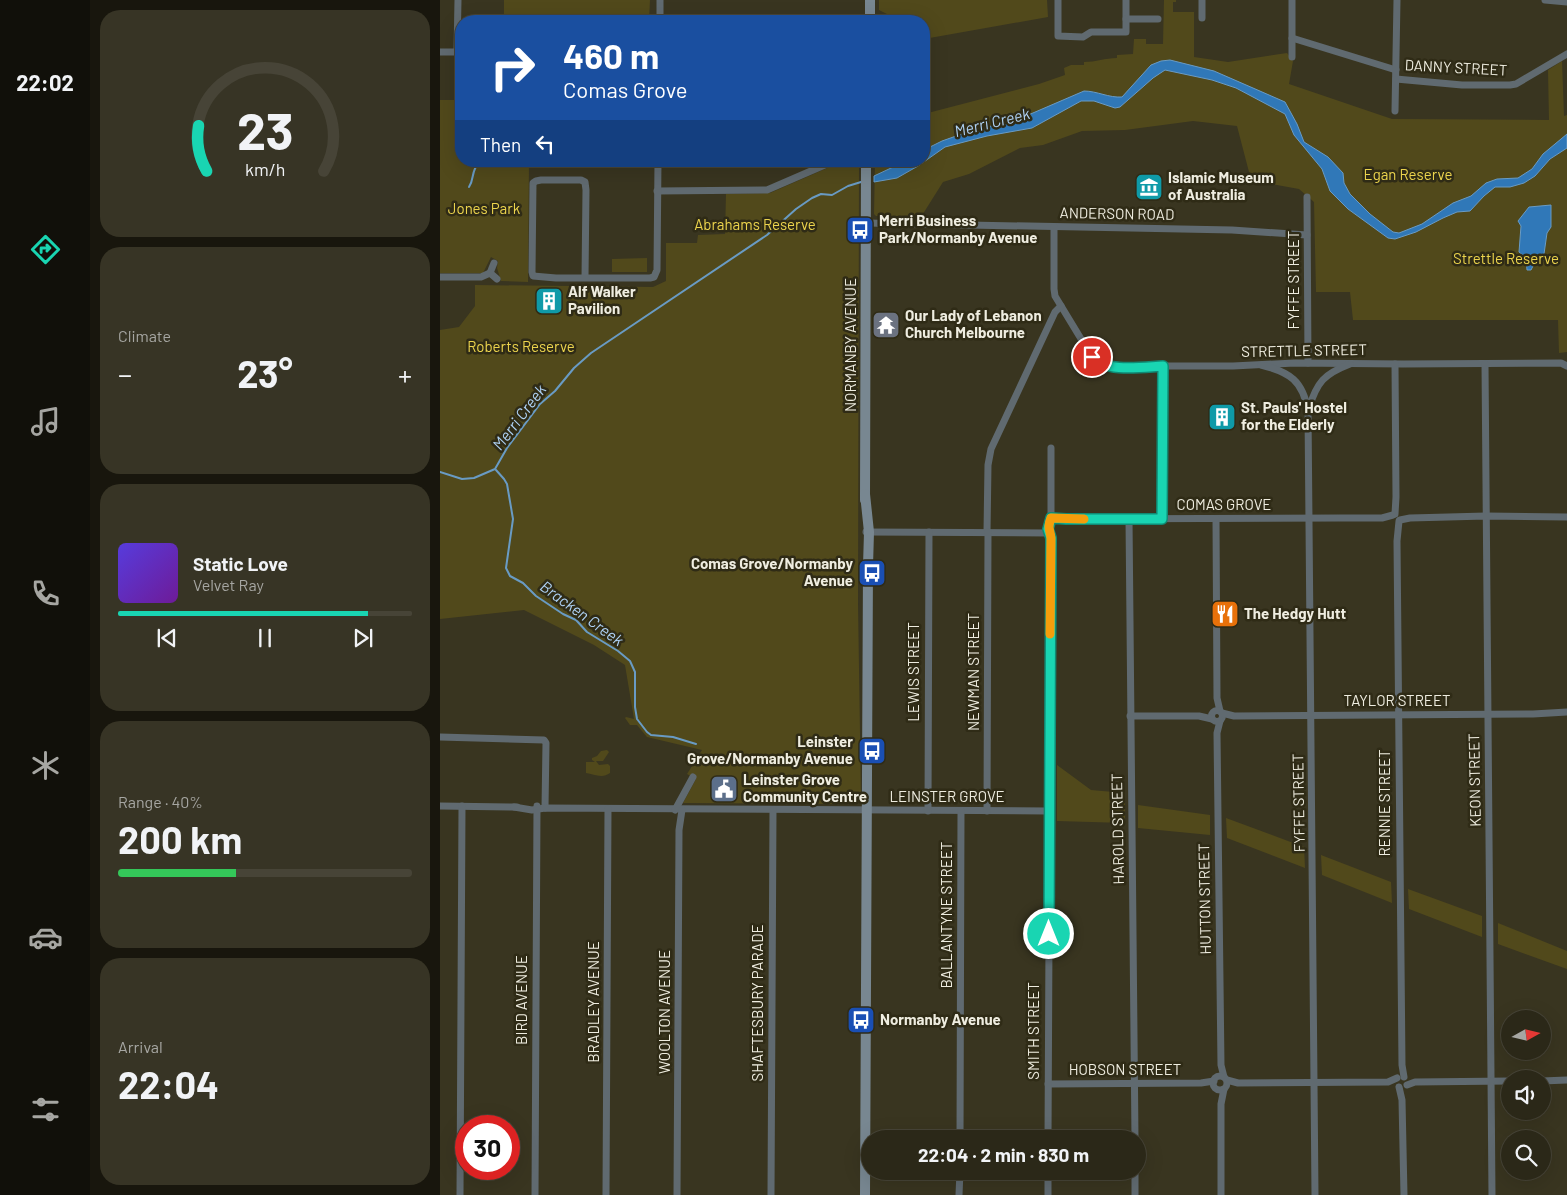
<!DOCTYPE html>
<meta charset="utf-8">
<style>
body{margin:0;font-family:Barlow,sans-serif;background:#373425;color:#f1f3f6;height:100vh;display:flex;flex-direction:column;font-size:19px;white-space:nowrap}
*{box-sizing:border-box;margin:0}
p{font-size:16px;color:#a6a6a2}
.icon{flex:none;width:28px;height:28px;fill:none;stroke:currentColor;stroke-width:2;stroke-linecap:round;stroke-linejoin:round}
.map{position:relative;flex:1;overflow:hidden}
.sheet{display:flex;flex-direction:column;gap:10px;padding:10px;background:#18160d;width:350px}
.sheet>*{flex:none}
.banner{position:absolute;left:15px;top:15px;width:475px;height:152px;border-radius:20px;box-shadow:0 5px 20px #0002,0 0 0 1px #474437;background:#1a4fa0;color:#fff;overflow:hidden}
.needle{width:32px;rotate:82deg}
.controls{position:absolute;left:1061px;top:1010px;display:grid;gap:10px}
.controls a{display:grid;place-items:center;width:50px;height:50px;border-radius:50%;background:#2b2818;box-shadow:0 5px 20px #0002,0 0 0 1px #474437;font-size:25px}
.speed{position:absolute;left:15px;top:1115px;display:flex;gap:10px;font-size:25px;font-weight:700;text-align:center}
.speed>*{display:grid;place-content:center;width:65px;height:65px;border-radius:50%;background:#2b2818;box-shadow:0 5px 20px #0002,0 0 0 1px #474437;line-height:1}
.speed .limit{border:8px solid #d22;background:#fff;color:#111}
.pin{position:absolute;display:grid;place-items:center;width:42px;height:42px;color:#fff;margin:-21px;border:2px solid #fff;border-radius:50%;box-shadow:0 1px 5px #0007}
.me{position:absolute;width:55px;margin:-28px;rotate:0deg;stroke-linejoin:round;filter:drop-shadow(0 0 4px #0008)}
.turn{display:flex;align-items:center;gap:18px;height:105px;padding:0 25px;font-size:22px}
.turn .icon{width:65px;height:65px;stroke-width:2.5}
.turn b{display:block;font-size:35px;line-height:42px}
.then{display:flex;align-items:center;height:48px;padding:0 25px;background:#0003;gap:10px;font-size:19px}
.big{font-size:38px;font-weight:700;line-height:1.1}
.sheet .widget{flex:1;display:flex;flex-direction:column;justify-content:center;gap:8px;min-width:0;padding:0 18px;border-radius:20px;background:#373425}
.sheet .dial{align-items:center;gap:0}
.dial svg{height:130px;overflow:visible;fill:none;stroke:#474437;stroke-width:7;stroke-linecap:round;text-anchor:middle}
.dial text{fill:#f1f3f6;stroke:none}
.song{display:flex;align-items:center;gap:15px}
.cover{width:60px;height:60px;border-radius:8px;background:linear-gradient(135deg,hsl(250 70% 55%),hsl(280 70% 35%))}
.played{height:5px;border-radius:2px;background:linear-gradient(90deg,#19d5b2 85%,#474437 85%)}
.keys{display:flex;justify-content:space-around;direction:ltr}
.heat{display:flex;justify-content:space-between;align-items:center;font-size:28px;direction:ltr}
.charge{height:8px;border-radius:4px;background:linear-gradient(90deg,#34c759 40%,#474437 0)}
.trip{position:absolute;left:421px;top:1130px;width:285px;height:50px;border-radius:25px;background:#2b2818;box-shadow:0 5px 20px #0002,0 0 0 1px #474437;font-weight:700;line-height:50px;text-align:center}
main{display:flex;flex:1;min-height:0}
.tabs{display:flex;flex-direction:column;width:90px;justify-content:space-around;align-items:center;background:#11100a;color:#a6a6a2}
.tabs .icon{width:35px;height:35px}
.tabs .active{color:#19d5b2}
.tabs b{font-size:22px;color:#f1f3f6}
.map>svg:first-child{display:block}
.green{fill:#51491b}
.water{fill:#3078b8;stroke:#699bc4}
.lines{fill:none;stroke-linecap:round;stroke-linejoin:round}
.stream{stroke:#699bc4;stroke-width:2}
.street{stroke:#606a70;stroke-width:7}
.secondary{stroke:#788791;stroke-width:10}
.route-casing{stroke:#108a74;stroke-width:12}
.route{stroke:#19d5b2;stroke-width:9}
.slow{stroke:#f59e0b;stroke-width:9}
.labels{text-anchor:middle;stroke-width:5;stroke-linejoin:round;paint-order:stroke}
.street-label{font-size:15px;fill:#efede0;stroke:#2f2b16}
.park-label{font-size:15px;fill:#ecd44d;stroke:#2f2b16}
.poi-label{font-size:15px;font-weight:bold;fill:#efede0;stroke:#2f2b16;text-anchor:start}
.water-label{font-size:16px;font-style:italic;fill:#afd2f5;stroke:#2f2b16}
</style>
<main>
<nav class="tabs">
<b>22:02</b>
<svg class="icon active" aria-label="directions" viewBox="0 0 24 24"><path d="M12 3l9 9-9 9-9-9zM9 14v-3h6M13 9l2 2-2 2"/></svg>
<svg class="icon" aria-label="music" viewBox="0 0 24 24"><path d="M9 18V5l10-2v13"/><circle cx="6" cy="18" r="3"/><circle cx="16" cy="16" r="3"/></svg>
<svg class="icon" aria-label="phone" viewBox="0 0 24 24"><path d="M5 4h4l2 5-3 2q2 4 5 5l2-3 5 2v4C11 20 4 13 5 4z"/></svg>
<svg class="icon" aria-label="climate" viewBox="0 0 24 24"><path d="M12 3v18M4 7l16 10M4 17L20 7"/></svg>
<svg class="icon" aria-label="car" viewBox="0 0 24 24"><path d="M5 17H2v-5l4-1 3-4h7l3 4 3 1v5h-3M9 17h6M6 11h13"/><circle cx="7" cy="17" r="2"/><circle cx="17" cy="17" r="2"/></svg>
<svg class="icon" aria-label="filters" viewBox="0 0 24 24"><path d="M4 7h16M4 17h16"/><circle cx="9" cy="7" r="2"/><circle cx="15" cy="17" r="2"/></svg>
</nav>
<section class="sheet">
<div class="widget dial"><svg viewBox="0 0 100 80">
<path d="M14 69A42 42 0 1 1 86 69"/>
<path d="M14 69A42 42 0 0 1 9 41" stroke="#19d5b2"/>
<text x="50" y="56" font-size="32" font-weight="700">23</text>
<text x="50" y="72" font-size="11">km/h</text>
</svg></div>
<div class="widget"><p>Climate</p>
<div class="heat"><a>−</a><b class="big">23°</b><a>+</a></div>
</div>
<div class="widget">
<div class="song"><i class="cover"></i><div><b>Static Love</b><p>Velvet Ray</p></div></div>
<div class="played"></div>
<div class="keys"><svg class="icon" aria-label="previous" viewBox="0 0 24 24"><path d="M18 5L8 12l10 7zM5 5v14"/></svg><svg class="icon" aria-label="pause" viewBox="0 0 24 24"><path d="M8 5v14M16 5v14"/></svg><svg class="icon" aria-label="next" viewBox="0 0 24 24"><path d="M6 5l10 7-10 7zM19 5v14"/></svg></div>
</div>
<div class="widget"><p>Range · 40%</p><b class="big">200 km</b><div class="charge"></div></div>
<div class="widget"><p>Arrival</p><b class="big">22:04</b></div>
</section>
<div class="map">
<svg width="1127" height="1195" viewBox="0 0 1127 1195">
<rect width="100%" height="100%" fill="#393520"/>
<g class="green">
<polygon points="64,0 210,0 209,21 64,21"/>
<polygon points="439,0 607,0 608,17 484,39 484,21 452,21 449,15 439,10"/>
<path d="M724 0H736V2H733V12H754V57L788 62 847 53 853 61 849 84 952 119 1109 120 1108 70 1122 61 1124 116 1127 115V352L1119 353 1118 320H913L910 292H876L874 202 859 189 820 182 809 172 797 126 753 121 685 130 642 131 603 145 580 148 529 174 503 182 481 217 436 216 434 214 435 161H484V114L599 84 625 75 624 68 631 65H644V62C656 62 665 58 677 58V55L693 54 694 39H706V44H723Z"/>
<polygon points="0,100 21,100 21,161 89,161 88,282 61,281 57,268 58,261 51,257 43,273 0,273"/>
<polygon points="419,161 418,603 421,798 412,804 243,803 256,779 247,774 262,750 207,737 197,725 190,725 185,718 186,717 194,719 185,665 154,645 84,610 0,619 0,330 19,327 35,306 35,285 213,287 226,281 226,243 257,243 258,235 285,234 286,194 330,193 401,162"/>
<polygon points="207,258 207,272 172,272 172,259"/>
<path d="M167 750 169 752 163 761H156L159 765 168 764 170 766V773C162 779 154 774 146 773V762H155L152 760V758L157 756 161 751Z"/>
<polygon points="617,765 651,790 685,793 685,823 617,821"/>
<polygon points="698,805 770,815 770,835 698,828"/>
<polygon points="786,818 864,847 865,868 787,838"/>
<polygon points="881,855 951,882 952,903 882,875"/>
<polygon points="968,889 1042,916 1042,937 969,909"/>
<polygon points="1058,923 1127,951 1127,969 1058,944"/>
</g>
<g class="water">
<path d="M730 60 774 71 845 102 857 124 864 142 888 157 903 173 904 183 910 194 930 214 953 232 959 233 982 224 1013 203 1031 196 1046 183 1057 179 1078 178 1092 169 1103 154 1127 134V148L1110 159 1095 176 1084 183 1070 187H1055L1044 196 1030 211 1017 212 1003 218 976 232 955 239 948 238 908 209 890 191 882 169 854 135 845 114 796 88 772 80 725 70 713 78 680 107 675 108 654 101H641L592 128 547 136 505 147 478 166 457 178 434 182V176L466 161H484V150L502 141 536 129 572 122 644 91C657 91 669 98 682 97L711 65 721 61Z"/>
<polygon points="1111,205 1111,227 1107,233 1103,261 1095,262 1091,270 1087,270 1086,258 1079,252 1081,226 1078,221 1089,207"/>
</g>
<g class="lines">
<g class="stream">
<path d="M29 187C35 178 30 172 40 161"/>
<polyline points="56,470 64,479 67,484 73,519 66,568 70,576 83,583 96,596 123,614 136,620 147,632 178,651 190,661 195,672 195,707 197,719 207,732 211,735 233,737 256,744"/>
<polyline points="0,472 22,479 34,478 55,469 67,448 100,404 115,391 134,368 151,353 327,235 356,209 372,198 381,194 392,195 408,186 421,182"/>
</g>
<g class="street">
<polyline points="618,0 618,36 643,37 651,32 686,32 686,0"/>
<polyline points="1105,0 1127,2"/>
<polyline points="762,18 762,0"/>
<polyline points="686,19 718,19"/>
<polyline points="220,21 220,0"/>
<polyline points="852,38 956,70"/>
<polyline points="0,52 21,52"/>
<polyline points="17,52 18,0"/>
<polyline points="852,57 852,0"/>
<polyline points="956,79 1022,85 1070,85 1076,84 1127,54"/>
<polyline points="955,111 957,0"/>
<polyline points="217,191 327,190 394,161"/>
<polyline points="867,197 868,363"/>
<polyline points="426,223 792,230 867,235"/>
<polyline points="614,227 614,289 615,296 652,357 664,366 793,366 855,363 963,364 1121,363 1127,366"/>
<polyline points="50,273 54,263"/>
<polyline points="0,277 41,277 50,273 57,279"/>
<polyline points="145,278 146,190 145,182 141,180 101,180 96,181 93,183 92,272 93,276 116,278 210,278 214,277 217,270 218,161"/>
<polyline points="1045,364 1052,1195"/>
<path d="M821 365C850 372 863 381 868 411L875 1195"/>
<path d="M869 408C877 382 884 374 910 364"/>
<polyline points="955,514 956,497 955,364"/>
<polyline points="611,518 626,519 901,518 942,518 953,515"/>
<polyline points="689,519 695,1139"/>
<polyline points="722,519 723,366"/>
<polyline points="776,519 777,698 780,711"/>
<polyline points="960,520 970,518 1046,516 1127,517"/>
<polyline points="959,521 957,541 962,1065 964,1077"/>
<polyline points="426,532 610,533"/>
<polyline points="547,532 548,465 551,449 615,312 621,306"/>
<circle cx="777" cy="716" r="5.5"/>
<polyline points="782,713 794,716 1093,714 1127,712"/>
<polyline points="690,716 759,716 772,719"/>
<polyline points="780,721 777,733 781,1065 784,1077"/>
<polyline points="0,737 104,740 106,743 105,808"/>
<polyline points="0,806 77,807"/>
<polyline points="74,807 92,810 105,808 609,811"/>
<polyline points="235,810 253,777"/>
<polyline points="488,811 489,532"/>
<polyline points="547,811 548,532"/>
<circle cx="780" cy="1083" r="7"/>
<polyline points="787,1080 798,1083 948,1082 957,1078"/>
<polyline points="1102,1081 1127,1080"/>
<polyline points="608,1084 761,1083 774,1081"/>
<polyline points="967,1085 975,1082 1070,1081"/>
<polyline points="959,1087 962,1100 964,1195"/>
<polyline points="520,1139 521,811"/>
<polyline points="608,1139 611,543 610,533 608,529 611,518 611,448"/>
<polyline points="695,1171 695,1195"/>
<polyline points="20,1195 22,806"/>
<polyline points="95,1195 97,806"/>
<polyline points="166,1195 168,809"/>
<polyline points="237,1195 239,830 242,810"/>
<polyline points="331,1195 333,810"/>
<polyline points="519,1195 520,1171"/>
<polyline points="608,1195 608,1171"/>
<polyline points="781,1195 781,1104 784,1089"/>
</g>
<g class="secondary">
<polyline points="430,21 430,0"/>
<polyline points="425,500 426,161"/>
<polyline points="425,1195 428,566 429,532 425,494"/>
</g>
</g>
<g class="lines">
<defs>
<path id="route" d="M609 934 611 538 608 529 611 518 626 519H722L723 366C703 367 666 373 652 357"/>
</defs>
<use href="#route" class="route-casing"/>
<use href="#route" class="route"/>
<path class="slow" d="M610 634 611 538C610 529 607 528 611 518L644 519"/>
</g>
<defs>
<symbol id="museum-square" viewBox="-11 -11 22 22"><rect x="-9" y="-9" width="18" height="18" rx="4" fill="#0f9aa8" stroke="#2f2b16"/><path d="M0-6L6-3V-2H-6V-3ZM-5-1h2V3h-2ZM-1-1h2V3h-2ZM3-1h2V3H3ZM-6 4H6V6H-6Z" fill="#fff"/></symbol>
<symbol id="bus-square" viewBox="-11 -11 22 22"><rect x="-9" y="-9" width="18" height="18" rx="4" fill="#1a4fb4" stroke="#2f2b16"/><path d="M-5-6H5V4H4V6H2V4H-2V6H-4V4H-5ZM-3.5-4V0h7V-4ZM-3.5 1.2v1.5H-2V1.2ZM2 1.2v1.5H3.5V1.2Z" fill="#fff"/></symbol>
<symbol id="building-square" viewBox="-11 -11 22 22"><rect x="-9" y="-9" width="18" height="18" rx="4" fill="#0f9aa8" stroke="#2f2b16"/><path d="M-4-6H4V6H1V3H-1V6H-4ZM-2.5-4.3h1.7v1.8h-1.7ZM.8-4.3h1.7v1.8H.8ZM-2.5-1h1.7V.8h-1.7ZM.8-1h1.7V.8H.8Z" fill="#fff"/></symbol>
<symbol id="temple-square" viewBox="-11 -11 22 22"><rect x="-9" y="-9" width="18" height="18" rx="4" fill="#6b7280" stroke="#2f2b16"/><path d="M0-6L5-2H3V0L6.5 2.5H4V6H1.5V3h-3V6H-4V2.5H-6.5L-3 0V-2H-5Z" fill="#fff"/></symbol>
<symbol id="restaurant-square" viewBox="-11 -11 22 22"><rect x="-9" y="-9" width="18" height="18" rx="4" fill="#e8710a" stroke="#2f2b16"/><path d="M-5-6h1v4h1v-4h1v4h1v-4h1v5L-1.5 .5V6h-2V.5L-5-1ZM5-6V6H3V1.5H1.5Q1.5-4 5-6Z" fill="#fff"/></symbol>
<symbol id="civic-square" viewBox="-11 -11 22 22"><rect x="-9" y="-9" width="18" height="18" rx="4" fill="#5c6f8a" stroke="#2f2b16"/><path d="M-.6-6.5H3V-4.5H.6V-3L4-1V1h2V6H-6V1h2V-1L-.6-3ZM-1.2 2.5V6h2.4V2.5Z" fill="#fff"/></symbol>
</defs>
<g fill-rule="evenodd">
<use href="#museum-square" x="693" y="171" width="32" height="32"/>
<use href="#bus-square" x="404" y="214" width="32" height="32"/>
<use href="#building-square" x="93" y="285" width="32" height="32"/>
<use href="#temple-square" x="430" y="309" width="32" height="32"/>
<use href="#building-square" x="766" y="401" width="32" height="32"/>
<use href="#bus-square" x="416" y="557" width="32" height="32"/>
<use href="#restaurant-square" x="769" y="598" width="32" height="32"/>
<use href="#bus-square" x="416" y="735" width="32" height="32"/>
<use href="#civic-square" x="268" y="773" width="32" height="32"/>
<use href="#bus-square" x="405" y="1004" width="32" height="32"/>
</g>
<g class="labels">
<g class="street-label">
<text transform="translate(1016 68) rotate(3)" y="5">DANNY STREET</text>
<text transform="translate(677 214) rotate(1)" y="5">ANDERSON ROAD</text>
<text transform="translate(854 280) rotate(-90)" y="5">FYFFE STREET</text>
<text transform="translate(411 345) rotate(-90)" y="5">NORMANBY AVENUE</text>
<text transform="translate(864 351) rotate(-1)" y="5">STRETTLE STREET</text>
<text x="784" y="510">COMAS GROVE</text>
<text transform="translate(474 672) rotate(-90)" y="5">LEWIS STREET</text>
<text transform="translate(534 672) rotate(-90)" y="5">NEWMAN STREET</text>
<text x="957" y="706">TAYLOR STREET</text>
<text transform="translate(1035 780) rotate(-91)" y="5">KEON STREET</text>
<text x="507" y="802">LEINSTER GROVE</text>
<text transform="translate(859 803) rotate(-91)" y="5">FYFFE STREET</text>
<text transform="translate(945 803) rotate(-90)" y="5">RENNIE STREET</text>
<text transform="translate(678 829) rotate(-91)" y="5">HAROLD STREET</text>
<text transform="translate(765 899) rotate(-91)" y="5">HUTTON STREET</text>
<text transform="translate(507 915) rotate(-90)" y="5">BALLANTYNE STREET</text>
<text transform="translate(82 1000) rotate(-90)" y="5">BIRD AVENUE</text>
<text transform="translate(154 1002) rotate(-90)" y="5">BRADLEY AVENUE</text>
<text transform="translate(318 1003) rotate(-90)" y="5">SHAFTESBURY PARADE</text>
<text transform="translate(225 1012) rotate(-90)" y="5">WOOLTON AVENUE</text>
<text transform="translate(594 1031) rotate(-90)" y="5">SMITH STREET</text>
<text x="685" y="1075">HOBSON STREET</text>
</g>
<g class="park-label">
<text x="968" y="180">Egan Reserve</text>
<text x="44" y="214">Jones Park</text>
<text x="315" y="230">Abrahams Reserve</text>
<text x="1066" y="264">Strettle Reserve</text>
<text x="81" y="352">Roberts Reserve</text>
</g>
<g class="poi-label">
<text x="728" y="183">Islamic Museum<tspan x="728" dy="17">of Australia</tspan></text>
<text x="439" y="226">Merri Business<tspan x="439" dy="17">Park/Normanby Avenue</tspan></text>
<text x="128" y="297">Alf Walker<tspan x="128" dy="17">Pavilion</tspan></text>
<text x="465" y="321">Our Lady of Lebanon<tspan x="465" dy="17">Church Melbourne</tspan></text>
<text x="801" y="413">St. Pauls' Hostel<tspan x="801" dy="17">for the Elderly</tspan></text>
<text x="413" y="569" text-anchor="end">Comas Grove/Normanby<tspan x="413" dy="17">Avenue</tspan></text>
<text x="804" y="619">The Hedgy Hutt</text>
<text x="413" y="747" text-anchor="end">Leinster<tspan x="413" dy="17">Grove/Normanby Avenue</tspan></text>
<text x="303" y="785">Leinster Grove<tspan x="303" dy="17">Community Centre</tspan></text>
<text x="440" y="1025">Normanby Avenue</text>
</g>
<g class="water-label">
<text transform="translate(552 122) rotate(-14)" y="6">Merri Creek</text>
<text transform="translate(79 417) rotate(-53)" y="6">Merri Creek</text>
<text transform="translate(142 613) rotate(36)" y="6">Bracken Creek</text>
</g>
</g>
</svg>
<div class="controls">
<a><svg class="needle" viewBox="-14 -14 28 28"><path d="M0-13l5 13h-10z" fill="#e53935"/><path d="M0 13l5-13h-10z" fill="#a6a6a2"/></svg></a>
<a><svg class="icon" aria-label="sound" viewBox="0 0 24 24"><path d="M4 9h4l5-4v14l-5-4H4zM17 9q2 3 0 6"/></svg></a>
<a><svg class="icon" aria-label="search" viewBox="0 0 24 24"><circle cx="10" cy="10" r="6"/><path d="M15 15l6 6"/></svg></a>
</div>
<div class="speed"><div class="limit">30</div></div>
<div class="pin" style="left:652px;top:357px;background:#d93025"><svg class="icon" aria-label="arrive" viewBox="0 0 24 24"><path d="M6 21V4h12l-3 4 3 4H6"/></svg></div>
<svg class="me" style="left:609px;top:934px" viewBox="-20 -20 40 40"><circle r="17" fill="#19d5b2" stroke="#fff" stroke-width="3"/><path d="M0-11L8 9 0 5-8 9z" fill="#fff"/></svg>
<div class="trip">22:04 · 2 min · 830 m</div>
<div class="banner">
<div class="turn"><svg class="icon" aria-label="right" viewBox="0 0 24 24"><path d="M7 20v-9h11M14 6l5 5-5 5"/></svg><div><b>460 m</b>Comas Grove</div></div>
<div class="then">Then<svg class="icon" aria-label="left" viewBox="0 0 24 24"><path d="M17 20v-9H6M10 6l-5 5 5 5"/></svg></div>
</div>
</div>
</main>
